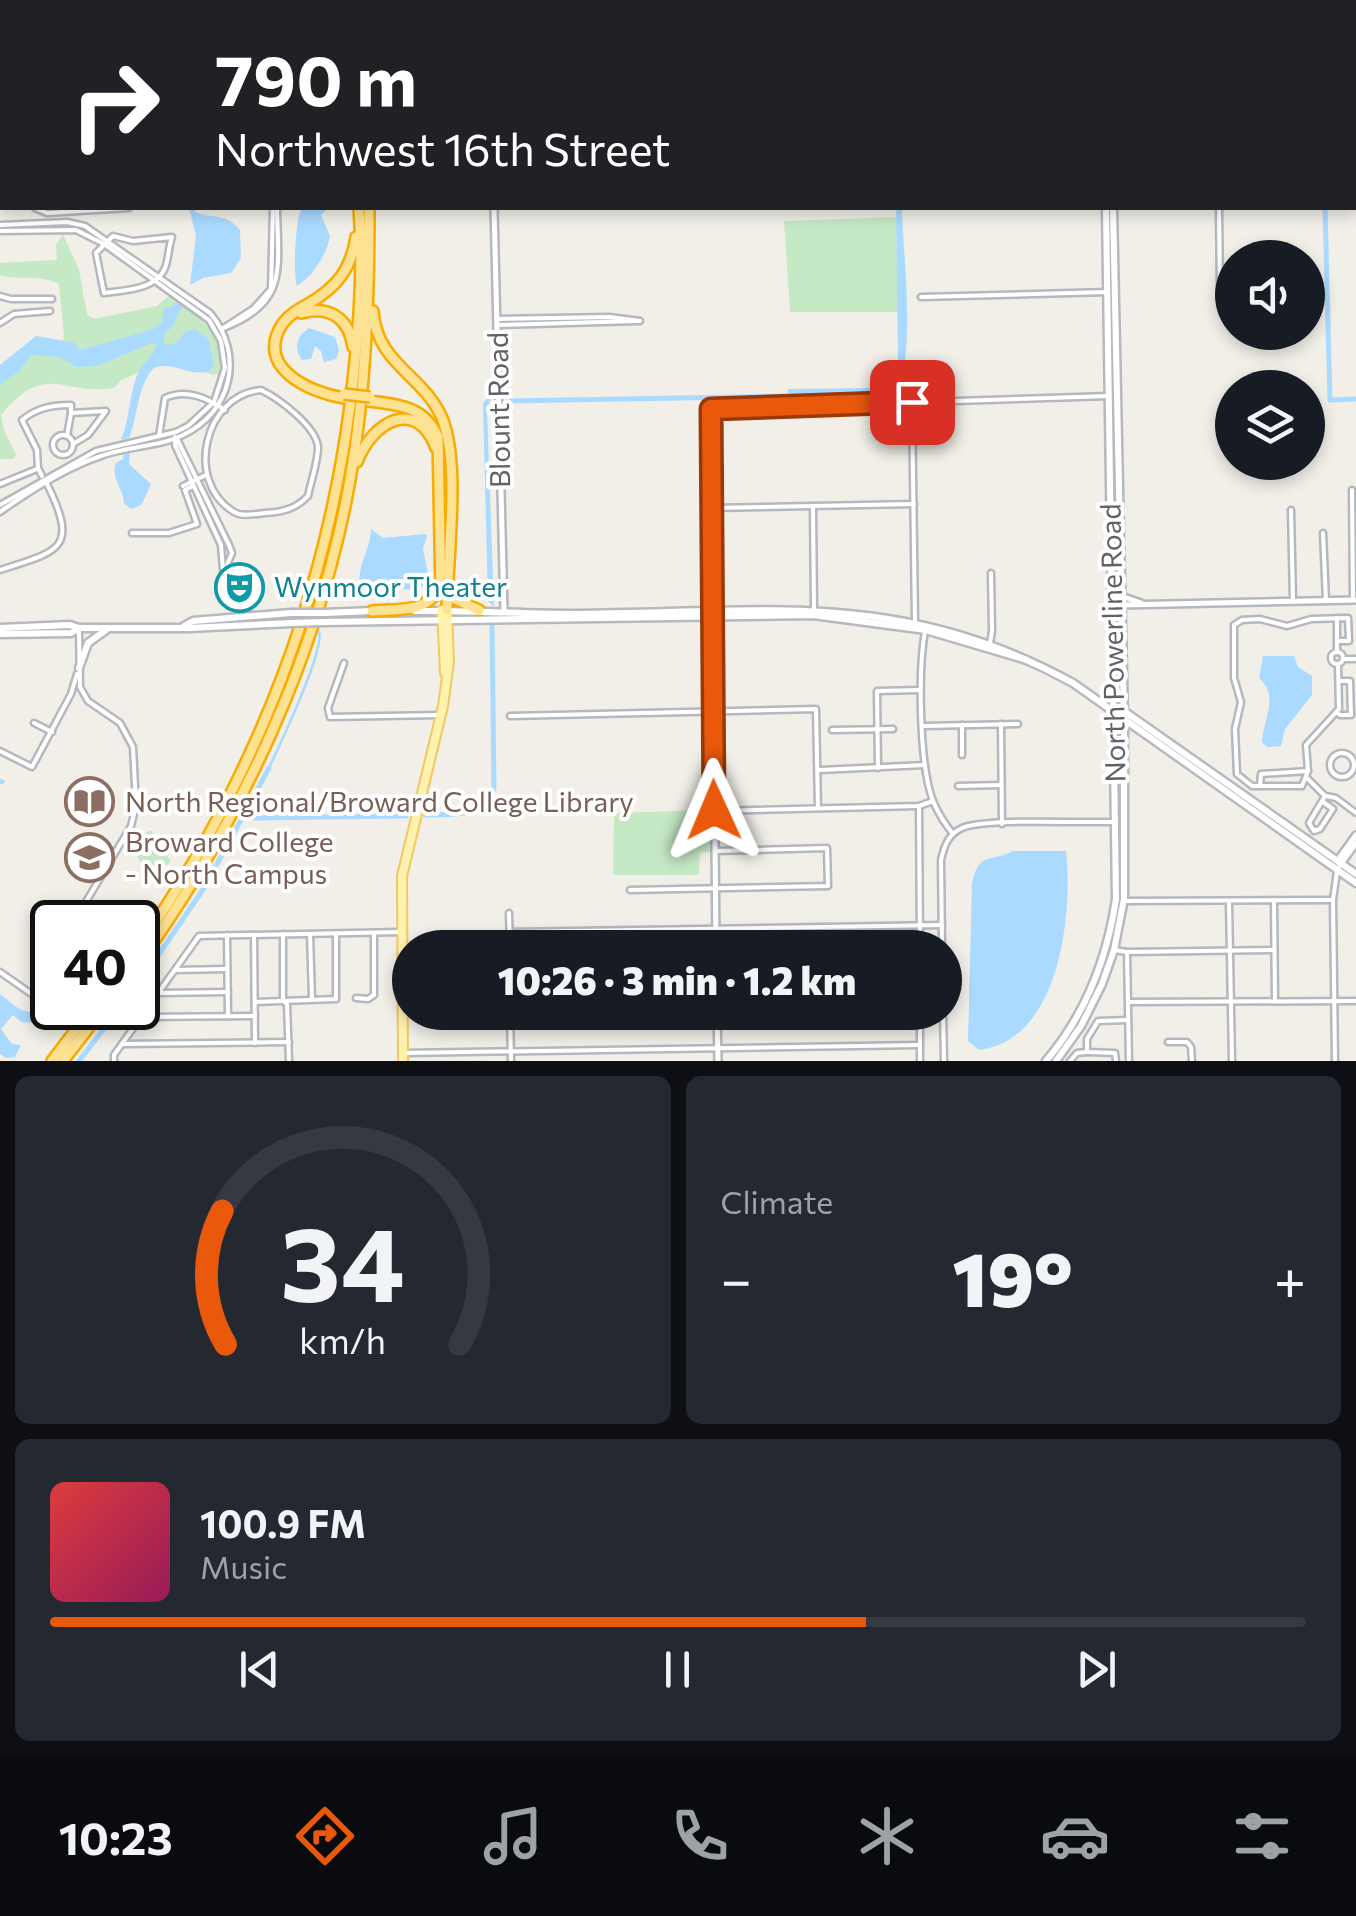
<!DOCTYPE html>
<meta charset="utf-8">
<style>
body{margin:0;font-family:Commissioner,sans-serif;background:#242831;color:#f1f3f6;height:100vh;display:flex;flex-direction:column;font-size:38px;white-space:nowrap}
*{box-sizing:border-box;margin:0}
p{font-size:32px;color:#9ea1a6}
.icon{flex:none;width:55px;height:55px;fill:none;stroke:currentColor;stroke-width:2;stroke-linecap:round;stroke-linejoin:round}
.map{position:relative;height:1061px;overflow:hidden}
.side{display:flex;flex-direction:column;gap:15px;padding:15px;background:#0d0f14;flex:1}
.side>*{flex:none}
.guide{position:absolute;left:0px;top:0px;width:1358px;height:210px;box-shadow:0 5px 15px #0003;background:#202124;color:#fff;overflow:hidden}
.fabs{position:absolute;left:1215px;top:240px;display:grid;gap:20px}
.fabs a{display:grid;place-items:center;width:110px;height:110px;border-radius:50%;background:#171b24;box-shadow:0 5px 15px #0003;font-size:50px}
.speed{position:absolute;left:30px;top:900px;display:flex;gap:20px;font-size:50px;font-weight:700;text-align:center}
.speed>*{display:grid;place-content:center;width:130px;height:130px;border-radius:50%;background:#171b24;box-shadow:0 5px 15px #0003;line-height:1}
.speed .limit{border:5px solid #111;border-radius:15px;background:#fff;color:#111}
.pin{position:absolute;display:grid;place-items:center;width:85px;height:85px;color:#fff;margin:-42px;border-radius:20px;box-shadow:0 5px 15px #0006}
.me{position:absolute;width:110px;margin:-55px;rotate:359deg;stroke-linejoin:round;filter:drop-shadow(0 0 8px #0008)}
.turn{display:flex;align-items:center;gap:35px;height:210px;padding:0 50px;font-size:45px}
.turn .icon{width:130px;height:130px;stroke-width:2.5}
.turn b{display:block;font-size:70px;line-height:85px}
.big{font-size:75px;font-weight:800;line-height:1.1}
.side .tile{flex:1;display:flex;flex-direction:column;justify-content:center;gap:15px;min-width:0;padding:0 35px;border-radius:15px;background:#242831}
.side .dial{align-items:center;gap:0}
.dial svg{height:260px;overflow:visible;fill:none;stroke:#363941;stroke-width:7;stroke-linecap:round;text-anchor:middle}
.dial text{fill:#f1f3f6;stroke:none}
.song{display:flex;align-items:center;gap:30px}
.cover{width:120px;height:120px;border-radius:15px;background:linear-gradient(135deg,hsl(0 70% 55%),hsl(330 70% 35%))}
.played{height:10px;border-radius:5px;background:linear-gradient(90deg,#ea580c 65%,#363941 65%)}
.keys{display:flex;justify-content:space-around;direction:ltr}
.heat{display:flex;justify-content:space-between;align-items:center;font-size:55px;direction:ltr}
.side .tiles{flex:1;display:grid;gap:15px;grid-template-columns:1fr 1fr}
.tile:last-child{grid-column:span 2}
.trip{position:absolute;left:392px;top:930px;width:570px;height:100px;border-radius:50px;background:#171b24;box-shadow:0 5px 15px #0003;font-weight:800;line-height:100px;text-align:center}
.menu{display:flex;height:160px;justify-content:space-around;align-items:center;background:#090b0e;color:#9ea1a6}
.menu .icon{width:70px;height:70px}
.menu .on{color:#ea580c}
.menu b{font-size:45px;color:#f1f3f6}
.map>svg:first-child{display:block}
.green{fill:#c5e8c5}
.water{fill:#aadaff}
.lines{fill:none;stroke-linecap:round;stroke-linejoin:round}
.stream{stroke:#aadaff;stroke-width:2.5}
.canal{stroke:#aadaff;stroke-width:5}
.minor-casing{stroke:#b5b8bc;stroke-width:9}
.tertiary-casing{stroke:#b5b8bc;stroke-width:10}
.secondary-casing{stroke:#b6babf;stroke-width:11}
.primary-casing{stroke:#f2c960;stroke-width:12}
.motorway-casing{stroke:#f9ab00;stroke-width:14}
.minor{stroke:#fff;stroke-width:4}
.tertiary{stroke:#fff;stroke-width:5}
.secondary{stroke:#fff;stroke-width:6}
.primary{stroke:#fff2af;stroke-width:8}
.motorway{stroke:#fde293;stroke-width:9}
.secondary-bridge-casing{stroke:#b6babf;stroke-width:11;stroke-linecap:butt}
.motorway-bridge-casing{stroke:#f9ab00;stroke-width:14;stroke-linecap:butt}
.secondary-bridge{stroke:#fff;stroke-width:6}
.motorway-bridge{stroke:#fde293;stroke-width:9}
.route-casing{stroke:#983908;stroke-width:25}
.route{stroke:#ea580c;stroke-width:18}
.labels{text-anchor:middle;stroke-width:8;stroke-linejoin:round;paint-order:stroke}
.street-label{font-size:28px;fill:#5f6368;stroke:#fff}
.culture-label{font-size:28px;fill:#0d838f;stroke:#fff;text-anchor:start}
.education-label{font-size:28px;fill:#785e54;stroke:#fff;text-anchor:start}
</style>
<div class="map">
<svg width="1356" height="1061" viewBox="0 0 1356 1061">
<rect width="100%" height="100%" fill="#f1efe8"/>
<g class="green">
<polygon points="896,217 898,312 790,312 784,221"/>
<path d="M63 234 79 270 87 315 94 319 157 306 170 295C199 315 224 334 221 373L214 375 162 361 120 381 114 388C63 396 46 360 1 415L4 430 16 455 13 459H0V375L27 347 62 345 64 336 59 284C40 274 20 281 0 275V263L57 260 56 245Z"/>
<polygon points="710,810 712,849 709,852 700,853 699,875 613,875 614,813"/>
<polygon points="151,830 171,862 149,876 129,844"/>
</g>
<g class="water">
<path d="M189 208H195V212C213 219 227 213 240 230L241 258 231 273 203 278 190 285 196 236Z"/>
<path d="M302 208H328L321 215 330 236C327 254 312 277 297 286 293 276 295 219 302 208Z"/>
<path d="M896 208H902C902 242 918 370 894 390 880 402 807 401 787 398L788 389 871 388 893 380 898 363Z"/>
<path d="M178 301 183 304 173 325 163 336 165 345 176 344 185 332 195 329 208 339 214 364 210 370C190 379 174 360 154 368 137 385 138 417 129 438L121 440C129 420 129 401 135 381 139 366 151 358 157 345L152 343 97 366 76 367 60 357 31 355 18 372 0 384V365L36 336 75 343 79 350 84 349 154 329 162 321 164 307H171Z"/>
<path d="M309 328 335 337 339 350 336 359 324 362 321 351 315 346 311 359 302 360C293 347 297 336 309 328Z"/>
<polygon points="491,398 487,410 494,607 488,601 483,404 486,399"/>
<path d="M130 451 129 464 151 484 142 504 132 509 124 504C124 489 110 477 116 463L123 459 124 452Z"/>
<path d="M371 529 383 538 425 534 427 536 423 549 429 579 426 584C408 596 389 582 372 592L361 589C355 568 371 549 371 529Z"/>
<path d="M1263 656H1294L1298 667 1312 676V695L1285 729 1281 746 1267 747 1262 742C1263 720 1280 696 1259 678Z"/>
<path d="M1013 851H1066C1073 913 1060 1041 979 1050L968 1041 972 883C979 851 990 863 1013 851Z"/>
<polygon points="0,994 19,1009 40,1015 36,1023 21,1022 13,1015 1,1029 12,1044 21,1045 15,1057 6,1058 0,1054"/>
</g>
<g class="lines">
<path class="stream" d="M269 768C280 744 325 651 319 631"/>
<g class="canal">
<polyline points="1323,0 1323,2"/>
<polyline points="1325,208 1330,400 1356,399"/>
<polyline points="507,401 786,396"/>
<polyline points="0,781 2,782"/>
<path d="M425 815C453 814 483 819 494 789L492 626"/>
<polyline points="244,818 406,816"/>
<polyline points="138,985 204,888 269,768"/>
<polyline points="79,1061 120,1008"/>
</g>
<defs>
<g id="minor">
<polyline points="295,0 298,2"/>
<polyline points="323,0 323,2"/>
<polyline points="722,0 722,2"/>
<polyline points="90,2 91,0"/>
<polyline points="117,2 118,0"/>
<polyline points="156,2 156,0"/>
<polyline points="188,2 189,0"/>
<polyline points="192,2 193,0"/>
<polyline points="213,2 215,0"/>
<polyline points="0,58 2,59"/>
<polyline points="0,81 2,80"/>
<polyline points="0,157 2,157"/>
<polyline points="0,197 2,197"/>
<polyline points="35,208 47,213 129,208"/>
<polyline points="1219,208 1220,292"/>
<path d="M0 225 67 222 85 226 210 313C245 354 232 412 183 435 159 447 127 446 101 456 65 468 31 490 0 512"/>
<polyline points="0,231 76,230 104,244 209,320 221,341 225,368 214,402 188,426 176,432 96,451 0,505"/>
<path d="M113 236 133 241 172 237C169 246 169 252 167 261 162 290 126 290 104 293L96 253Z"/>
<polyline points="0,296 11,299 52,299"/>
<polyline points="921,297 1108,292"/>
<polyline points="497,319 609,317 640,321"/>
<polyline points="0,323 14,314 50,311"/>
<polyline points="497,325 637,321"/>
<path d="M221 329C289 304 278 269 277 208"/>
<polyline points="222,329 253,309 271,289 273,208"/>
<path d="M261 390C278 398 316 426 318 447 318 462 311 481 308 496 296 509 282 512 265 513 255 514 242 517 234 512 184 482 204 395 261 390Z"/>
<polyline points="912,402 915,622"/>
<polyline points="71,413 106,411 88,435 73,444"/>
<circle cx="63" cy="445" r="10"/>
<polyline points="67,436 71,413"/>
<path d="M159 436 165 398C186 388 207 398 225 410"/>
<polyline points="175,437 175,445 221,545 223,570"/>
<polyline points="177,439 229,545 232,553 225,570"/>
<path d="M42 476 38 468 37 450 22 420C37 408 51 405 71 405V413"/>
<polyline points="0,484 37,469"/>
<polyline points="183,486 206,475"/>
<polyline points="1352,490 1353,600"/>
<polyline points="813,506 814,611"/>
<polyline points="711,508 914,504"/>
<polyline points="1291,510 1293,601"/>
<polyline points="132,533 169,533 197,524 185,490 191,487"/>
<polyline points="1323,533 1326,601"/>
<path d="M0 570C60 551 79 549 47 484"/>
<polyline points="713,610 711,409 1109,396"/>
<polyline points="1337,618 1337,652"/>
<path d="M925 631C918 670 919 764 933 801 938 813 945 824 953 834"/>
<polyline points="990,643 992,631 991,573"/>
<circle cx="1337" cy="658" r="6"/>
<polyline points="1344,659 1356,659"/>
<polyline points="344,663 328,708 330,717 440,715"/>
<polyline points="1336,712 1340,715 1351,715 1350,681 1339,681"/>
<polyline points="510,716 816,709 818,808"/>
<polyline points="34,723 52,732"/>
<polyline points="1001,724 1002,824"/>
<polyline points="962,725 962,755"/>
<polyline points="924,726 1018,724"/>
<polyline points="832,730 893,729"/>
<polyline points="0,751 32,767 71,694 77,674"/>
<circle cx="1342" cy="765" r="12"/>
<polyline points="878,768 877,691 920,690"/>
<polyline points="820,770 925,765"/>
<polyline points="1308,771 1302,786 1252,786 1237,774 1235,729 1241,702 1234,678 1234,625 1242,620 1260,619 1287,626 1311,619 1348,618 1349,641 1337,641"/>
<polyline points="1307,778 1325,796 1309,823 1314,831 1320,829 1333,809 1323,802"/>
<polyline points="958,786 1001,785"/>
<polyline points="1260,786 1261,774 1308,771 1306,745 1339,709 1338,664"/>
<polyline points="1326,796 1336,798 1356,813"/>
<polyline points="919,806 920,948"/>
<polyline points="714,811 919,806 933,801"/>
<polyline points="630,890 828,886 827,848 715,851"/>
<polyline points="1124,901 1333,900"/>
<polyline points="1274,901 1275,1001"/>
<polyline points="1229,902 1232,1061"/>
<polyline points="509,913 510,948"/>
<polyline points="74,922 131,826 136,806 133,747 120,723 88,701 80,687 79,631"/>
<polyline points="509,932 942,925"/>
<polyline points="283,934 283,1001 287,1004 289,1061"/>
<polyline points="310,934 312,999"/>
<polyline points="227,935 228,1016"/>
<polyline points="254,935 255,1043"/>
<path d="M942 948 941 860C944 847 948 834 962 828 984 818 1084 823 1114 822"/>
<polyline points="1115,950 1127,952 1274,950"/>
<polyline points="1127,952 1129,1061"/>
<polyline points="175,970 225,969"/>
<polyline points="0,972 30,993 35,992 52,960"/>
<polyline points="158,993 228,992"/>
<polyline points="356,998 368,999 374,995 374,933"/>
<polyline points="255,1002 336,999 336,935"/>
<polyline points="1128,1002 1356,1001"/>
<polyline points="510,1012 511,1061"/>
<polyline points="920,1012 920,1061"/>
<polyline points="943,1012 944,1061"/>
<polyline points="403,1013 457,1012"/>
<polyline points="141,1017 255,1016"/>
<polyline points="1168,1042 1187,1042 1191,1047 1192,1061"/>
<polyline points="122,1044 289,1042"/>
<polyline points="1088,1052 1115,1053 1116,1061"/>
<polyline points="404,1053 919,1045"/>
<polyline points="114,1061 114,1055 199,936 401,932"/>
<polyline points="1070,1061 1077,1053 1087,1052 1087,1039 1098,1021 1128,1020"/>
<polyline points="1335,1061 1333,900 1337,871"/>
</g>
<g id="tertiary">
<polyline points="489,0 489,2"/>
<polyline points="1355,183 1356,183"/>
<polyline points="494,208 504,612"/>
<polyline points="1121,596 1141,603"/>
<polyline points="1121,605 1356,600"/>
<polyline points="713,616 716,948"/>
<polyline points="1337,861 1356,835"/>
<polyline points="1340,865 1356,843"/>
<polyline points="717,1012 718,1061"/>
</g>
<g id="secondary">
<polyline points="1102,0 1102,2"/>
<polyline points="1110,0 1110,2"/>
<path d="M415 611C468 610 522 614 575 614 762 613 901 588 1073 683L1356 883"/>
<polyline points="325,613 372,611"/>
<polyline points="323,622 813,615 926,630 1027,660"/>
<polyline points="184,626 193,621 291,613"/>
<polyline points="0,628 70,625 79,628 189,628 291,623"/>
<polyline points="0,634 71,633 78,629"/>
<polyline points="79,668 88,643 106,630"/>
<polyline points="1121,709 1356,874"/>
<path d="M1046 1061C1086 1014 1107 959 1116 899L1106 208"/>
<polyline points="1056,1061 1081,1026 1102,984 1114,950 1124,899 1124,719 1113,208"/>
</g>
<g id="primary">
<polyline points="442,610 445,673"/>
<polyline points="403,1061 402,876 443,706 449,662 447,610"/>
</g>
<g id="motorway">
<polyline points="352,0 353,2"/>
<polyline points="362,0 362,2"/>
<path d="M373 311C377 365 423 374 442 418 461 464 447 557 447 610"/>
<path d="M301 313C329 305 349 318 353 347"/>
<path d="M344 398C310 393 253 367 283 323 290 314 299 309 308 304 336 288 351 270 356 237"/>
<path d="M369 401C400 405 424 406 438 437L441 595"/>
<path d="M357 462C372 422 416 396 436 448"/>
<polyline points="449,584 455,599 479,610"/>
<path d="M372 611C396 609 428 613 439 588"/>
<path d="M138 948C252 785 324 603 350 406 358 340 364 273 359 208"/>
<path d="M138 964C241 821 319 654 350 480 366 390 369 299 369 208"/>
<polyline points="52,1061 92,1008"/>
<polyline points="63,1061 104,1008"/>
</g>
</defs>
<use href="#minor" class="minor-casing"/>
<use href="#tertiary" class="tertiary-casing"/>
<use href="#secondary" class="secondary-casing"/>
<use href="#primary" class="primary-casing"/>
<use href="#motorway" class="motorway-casing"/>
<use href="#minor" class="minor"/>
<use href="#tertiary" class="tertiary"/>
<use href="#secondary" class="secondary"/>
<use href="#primary" class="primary"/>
<use href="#motorway" class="motorway"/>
<defs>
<g id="secondary-bridge">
<polyline points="291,613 325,613"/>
<polyline points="291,623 323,622"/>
</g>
<polyline id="motorway-bridge" points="344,394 370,397"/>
</defs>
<use href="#secondary-bridge" class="secondary-bridge-casing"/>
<use href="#motorway-bridge" class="motorway-bridge-casing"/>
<use href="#secondary-bridge" class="secondary-bridge"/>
<use href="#motorway-bridge" class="motorway-bridge"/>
</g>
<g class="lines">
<defs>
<polyline id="route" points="714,810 711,409 912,402"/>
</defs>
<use href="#route" class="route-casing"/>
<use href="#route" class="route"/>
</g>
<defs>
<symbol id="theatre-ring" viewBox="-11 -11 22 22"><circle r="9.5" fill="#fff" stroke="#0f9aa8" stroke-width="1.5"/><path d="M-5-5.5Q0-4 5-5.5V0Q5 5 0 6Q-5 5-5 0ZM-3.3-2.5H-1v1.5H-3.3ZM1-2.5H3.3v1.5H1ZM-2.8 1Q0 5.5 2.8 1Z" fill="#0f9aa8"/></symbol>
<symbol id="library-ring" viewBox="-11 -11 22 22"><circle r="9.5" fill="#fff" stroke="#8d6e63" stroke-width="1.5"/><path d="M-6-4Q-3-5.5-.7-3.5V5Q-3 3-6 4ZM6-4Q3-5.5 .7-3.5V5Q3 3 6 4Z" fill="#8d6e63"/></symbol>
<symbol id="university-ring" viewBox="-11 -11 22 22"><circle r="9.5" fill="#fff" stroke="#8d6e63" stroke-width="1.5"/><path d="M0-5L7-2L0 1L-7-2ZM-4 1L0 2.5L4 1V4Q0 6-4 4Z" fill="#8d6e63"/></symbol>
</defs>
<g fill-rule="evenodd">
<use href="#theatre-ring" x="212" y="560" width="55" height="55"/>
<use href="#library-ring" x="62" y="774" width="55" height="55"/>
<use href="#university-ring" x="62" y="830" width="55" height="55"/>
</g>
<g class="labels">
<g class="street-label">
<text transform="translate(499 410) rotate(-91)" y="10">Blount Road</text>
<text transform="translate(1113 643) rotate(-91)" y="10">North Powerline Road</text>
</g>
<g class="culture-label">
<text x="274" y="597">Wynmoor Theater</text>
</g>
<g class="education-label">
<text x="125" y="812">North Regional/Broward College Library</text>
<text x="125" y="852">Broward College<tspan x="125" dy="32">- North Campus</tspan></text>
</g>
</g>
</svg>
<div class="fabs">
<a><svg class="icon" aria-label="sound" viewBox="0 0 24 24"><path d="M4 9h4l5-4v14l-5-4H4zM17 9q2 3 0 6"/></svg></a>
<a><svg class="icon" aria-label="layers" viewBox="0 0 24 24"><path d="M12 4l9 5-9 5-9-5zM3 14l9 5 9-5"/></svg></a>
</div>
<div class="speed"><div class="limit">40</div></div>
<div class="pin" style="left:912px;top:402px;background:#d93025"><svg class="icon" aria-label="arrive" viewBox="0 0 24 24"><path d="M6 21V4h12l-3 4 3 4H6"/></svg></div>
<svg class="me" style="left:714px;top:810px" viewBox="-20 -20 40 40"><path d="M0-17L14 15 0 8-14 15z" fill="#ea580c" stroke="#fff" stroke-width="4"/></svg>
<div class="trip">10:26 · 3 min · 1.2 km</div>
<div class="guide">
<div class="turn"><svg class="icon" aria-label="right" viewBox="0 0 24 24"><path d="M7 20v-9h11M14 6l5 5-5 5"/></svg><div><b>790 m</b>Northwest 16th Street</div></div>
</div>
</div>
<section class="side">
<div class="tiles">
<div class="tile dial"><svg viewBox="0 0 100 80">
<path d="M14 69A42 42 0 1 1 86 69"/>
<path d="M14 69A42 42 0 0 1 13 28" stroke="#ea580c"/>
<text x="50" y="56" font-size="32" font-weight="700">34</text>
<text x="50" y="72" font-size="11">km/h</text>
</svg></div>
<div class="tile"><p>Climate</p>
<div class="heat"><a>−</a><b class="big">19°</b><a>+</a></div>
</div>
<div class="tile">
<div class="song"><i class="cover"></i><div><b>100.9 FM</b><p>Music</p></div></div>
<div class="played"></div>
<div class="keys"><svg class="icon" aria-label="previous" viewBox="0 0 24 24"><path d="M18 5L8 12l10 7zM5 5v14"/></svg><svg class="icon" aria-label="pause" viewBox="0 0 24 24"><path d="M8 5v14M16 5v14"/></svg><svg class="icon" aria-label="next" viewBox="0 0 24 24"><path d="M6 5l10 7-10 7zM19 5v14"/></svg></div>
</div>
</div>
</section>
<nav class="menu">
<b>10:23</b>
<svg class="icon on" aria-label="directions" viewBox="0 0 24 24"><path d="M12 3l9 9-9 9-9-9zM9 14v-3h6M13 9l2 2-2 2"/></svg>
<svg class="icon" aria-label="music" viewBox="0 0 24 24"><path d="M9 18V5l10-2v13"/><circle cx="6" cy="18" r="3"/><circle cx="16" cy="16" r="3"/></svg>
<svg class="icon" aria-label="phone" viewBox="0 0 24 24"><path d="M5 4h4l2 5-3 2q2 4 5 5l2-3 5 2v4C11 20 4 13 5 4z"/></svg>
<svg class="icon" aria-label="climate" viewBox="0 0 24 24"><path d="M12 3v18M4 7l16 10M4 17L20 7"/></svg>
<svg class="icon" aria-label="car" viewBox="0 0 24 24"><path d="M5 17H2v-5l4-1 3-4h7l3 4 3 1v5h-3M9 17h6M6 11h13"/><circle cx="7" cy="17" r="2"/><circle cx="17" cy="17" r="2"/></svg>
<svg class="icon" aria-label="filters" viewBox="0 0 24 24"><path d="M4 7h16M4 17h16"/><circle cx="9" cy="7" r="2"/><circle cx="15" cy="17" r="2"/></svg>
</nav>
